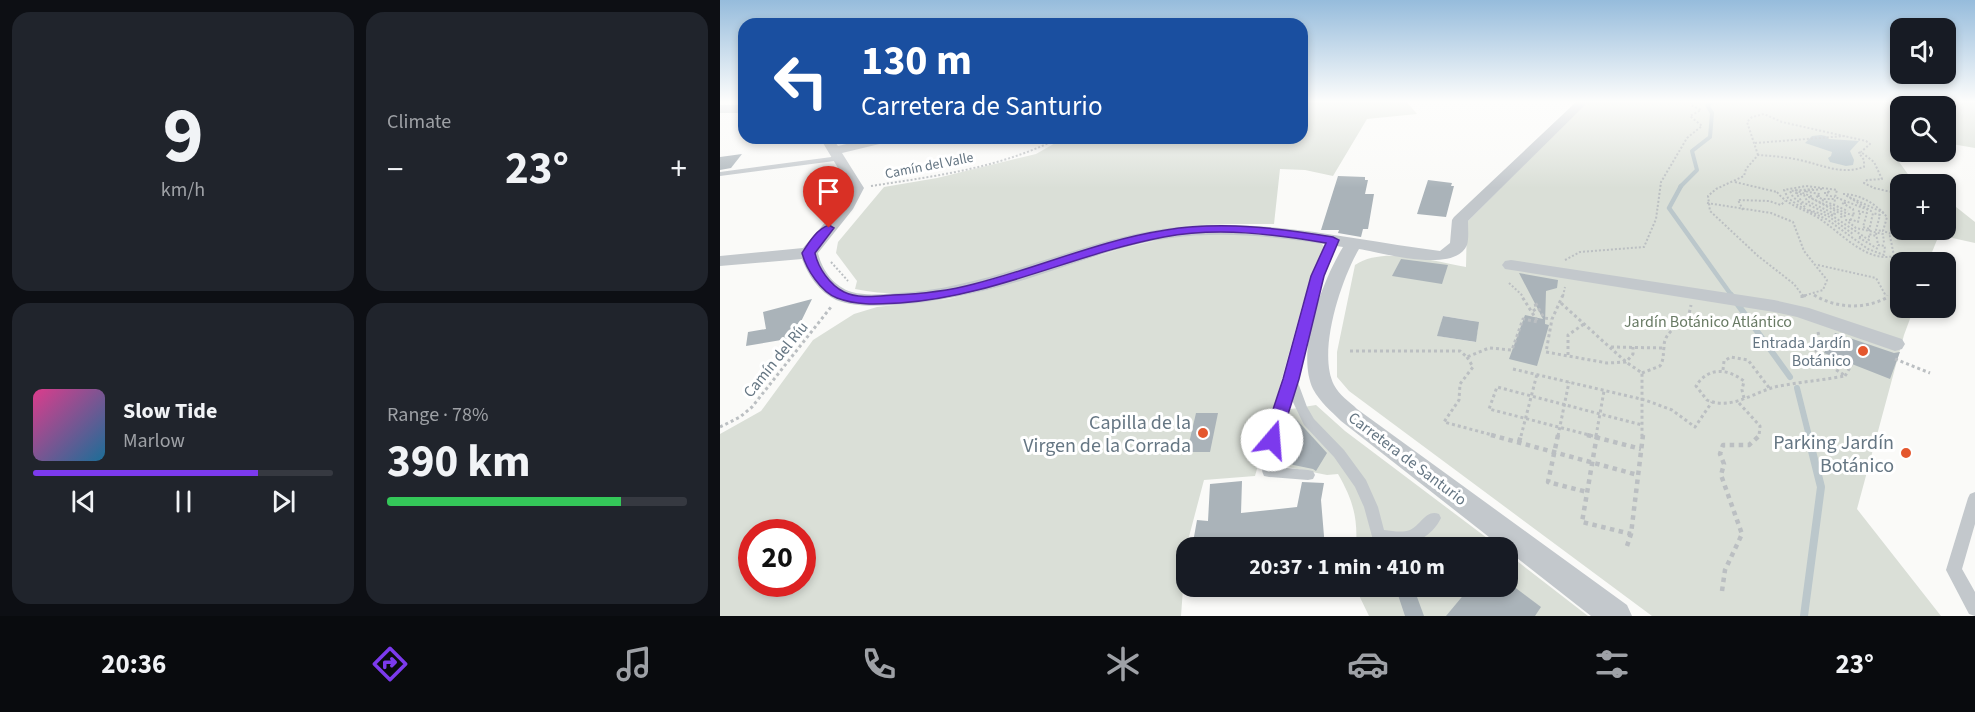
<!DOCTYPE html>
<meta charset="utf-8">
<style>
body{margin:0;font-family:"Source Sans 3",sans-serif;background:#20242c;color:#f1f3f6;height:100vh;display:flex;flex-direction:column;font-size:22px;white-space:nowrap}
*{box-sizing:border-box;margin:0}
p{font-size:20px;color:#9ea1a6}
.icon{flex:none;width:33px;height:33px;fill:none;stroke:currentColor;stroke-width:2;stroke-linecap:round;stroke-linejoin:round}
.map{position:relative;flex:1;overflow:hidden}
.drawer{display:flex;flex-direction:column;gap:12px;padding:12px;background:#0d0f14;width:720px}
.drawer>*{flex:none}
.banner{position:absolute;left:18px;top:18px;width:570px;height:126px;border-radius:18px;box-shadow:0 3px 9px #0003;background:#1a4fa0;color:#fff;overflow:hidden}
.controls{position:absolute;left:1170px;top:18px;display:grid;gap:12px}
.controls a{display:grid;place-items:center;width:66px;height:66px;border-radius:12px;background:#171b24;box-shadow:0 3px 9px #0003;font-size:30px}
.speed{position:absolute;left:18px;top:519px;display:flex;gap:12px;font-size:30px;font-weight:700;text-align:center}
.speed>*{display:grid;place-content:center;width:78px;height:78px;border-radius:50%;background:#171b24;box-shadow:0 3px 9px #0003;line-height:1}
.speed .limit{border:9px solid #d22;background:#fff;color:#111}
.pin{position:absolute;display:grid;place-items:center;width:51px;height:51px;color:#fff;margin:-62px -26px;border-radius:50% 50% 50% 0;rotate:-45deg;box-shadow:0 0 6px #0007}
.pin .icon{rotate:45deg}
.me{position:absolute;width:66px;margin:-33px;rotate:18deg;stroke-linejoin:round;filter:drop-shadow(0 0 4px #0008)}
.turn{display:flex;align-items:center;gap:21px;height:126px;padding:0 24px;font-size:27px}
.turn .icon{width:78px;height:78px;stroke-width:2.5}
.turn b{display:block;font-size:42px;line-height:51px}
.big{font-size:45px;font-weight:700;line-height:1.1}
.drawer .widget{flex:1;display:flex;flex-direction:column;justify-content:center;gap:9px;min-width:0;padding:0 21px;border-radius:18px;background:#20242c}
.drawer .dial{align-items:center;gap:0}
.dial b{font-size:78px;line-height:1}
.song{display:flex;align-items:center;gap:18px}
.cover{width:72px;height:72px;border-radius:9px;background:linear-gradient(135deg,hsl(330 70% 55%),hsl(200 70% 35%))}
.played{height:6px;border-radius:3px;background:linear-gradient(90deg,#7c3aed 75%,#363941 75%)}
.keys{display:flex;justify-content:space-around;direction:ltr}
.heat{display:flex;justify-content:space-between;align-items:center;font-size:33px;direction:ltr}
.charge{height:9px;border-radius:4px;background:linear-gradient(90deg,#34c759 78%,#363941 0)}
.drawer .tiles{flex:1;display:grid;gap:12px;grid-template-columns:repeat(2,1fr)}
.trip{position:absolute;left:456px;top:537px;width:342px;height:60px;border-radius:18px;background:#171b24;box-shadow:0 3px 9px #0003;font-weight:700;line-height:60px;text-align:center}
.dock{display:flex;height:96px;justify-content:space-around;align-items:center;background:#090b0e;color:#9ea1a6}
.dock .icon{width:42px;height:42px}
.dock .on{color:#7c3aed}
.dock b{font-size:27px;color:#f1f3f6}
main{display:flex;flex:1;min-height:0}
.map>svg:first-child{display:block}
.green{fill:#dadfd7;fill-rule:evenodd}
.water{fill:#bbc7cb}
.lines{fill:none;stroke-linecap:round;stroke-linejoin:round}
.stream-far3{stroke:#bbc7cb;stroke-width:4}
.stream-far2{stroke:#bbc7cb;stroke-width:4.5}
.stream-far1{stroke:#bbc7cb;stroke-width:6}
.stream{stroke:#bbc7cb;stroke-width:8}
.building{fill:#aab3b9}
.path-far2{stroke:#bbbfc2;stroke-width:2;stroke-dasharray:2 2;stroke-linecap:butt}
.path-far1{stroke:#bbbfc2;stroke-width:3;stroke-dasharray:3 3;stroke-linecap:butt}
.path{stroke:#bbbfc2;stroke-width:4.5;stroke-dasharray:4.5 4.5;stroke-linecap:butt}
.lane{fill:#c3c8cc;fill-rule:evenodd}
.street{fill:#c3c8cc;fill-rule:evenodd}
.route{fill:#7c3aed;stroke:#51269a;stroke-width:1.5}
.poi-dot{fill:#e4572e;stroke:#fff;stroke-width:2}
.labels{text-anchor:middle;stroke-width:6;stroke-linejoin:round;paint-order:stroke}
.far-street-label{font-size:14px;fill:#657683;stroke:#fff}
.park-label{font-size:16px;fill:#687a64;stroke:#fff}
.poi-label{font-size:16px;fill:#657683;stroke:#fff;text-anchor:end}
.street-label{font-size:16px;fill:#657683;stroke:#fff}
.near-poi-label{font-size:20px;fill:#657683;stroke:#fff;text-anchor:end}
</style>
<main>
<section class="drawer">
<div class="tiles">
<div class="widget dial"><b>9</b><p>km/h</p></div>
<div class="widget"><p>Climate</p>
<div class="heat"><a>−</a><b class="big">23°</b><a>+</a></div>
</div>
<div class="widget">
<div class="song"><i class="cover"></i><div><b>Slow Tide</b><p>Marlow</p></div></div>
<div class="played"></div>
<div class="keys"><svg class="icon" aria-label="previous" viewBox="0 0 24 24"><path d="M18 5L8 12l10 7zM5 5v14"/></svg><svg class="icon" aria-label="pause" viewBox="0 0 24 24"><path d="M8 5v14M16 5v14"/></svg><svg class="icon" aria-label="next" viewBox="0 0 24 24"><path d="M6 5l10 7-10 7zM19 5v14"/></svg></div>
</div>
<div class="widget"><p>Range · 78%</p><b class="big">390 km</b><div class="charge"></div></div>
</div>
</section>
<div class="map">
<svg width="1255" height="616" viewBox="0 0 1255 616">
<rect width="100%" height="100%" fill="#fafaf8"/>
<g class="green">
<path d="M582 102H687L697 114 647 119 613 176 585 170 560 169 554 224C504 224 463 222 414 235 324 258 230 309 135 289L137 281 116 253 118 242 164 187 217 178 316 154 344 138H582Z"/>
<path d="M867 102H1255V148L1226 143V106H1180V134H1178L1180 136V152H1187L1177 159 1190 177 1201 184H1180V230H1226V199L1255 222V243L1219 235 1208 262H1180V308H1194L1184 335 1137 509 1221 616H932L629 391 617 377V352L635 265C662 246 714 261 746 267L747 222ZM723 316 753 321 752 327 758 329 755 342 718 336Z"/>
<path d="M510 233 546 234 601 243 605 247 582 306 535 476 484 480 466 548 461 616H0V434L41 411 93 340 134 314 157 307 228 299 271 289 403 248 451 237ZM32 532H82V584H32Z"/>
<path d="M596 405 625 431 779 547H636C638 518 633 500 618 474L607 475 552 464 565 410Z"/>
<polygon points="788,554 868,616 649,616 635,587 788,586"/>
</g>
<polygon class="water" points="1101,135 1106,136 1109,139 1139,141 1130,151 1134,160 1133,165 1126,166 1110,162 1108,158 1111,156 1112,152 1085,143 1092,136"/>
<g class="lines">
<g class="stream-far3">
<polyline points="1074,102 1115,102"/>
<polyline points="960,187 977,170 972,151 990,137 992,113 987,105 993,102"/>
</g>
<polyline class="stream-far2" points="961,186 949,208 1012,296"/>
<g class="stream-far1">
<polyline points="1011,295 1070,377"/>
<polyline points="1077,388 1089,436"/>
</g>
<polyline class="stream" points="1084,616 1101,487 1088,435"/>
</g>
<g class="building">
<polygon points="22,154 11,168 0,170 0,157"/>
<polygon points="618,176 645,177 645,180 648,180 645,194 654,194 648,229 643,229 641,237 618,233 619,230 601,230"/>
<polygon points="708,180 732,183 731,186 734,186 726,217 697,214"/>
<polygon points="681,259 728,265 722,284 672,276"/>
<polygon points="799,273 838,280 837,288 826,291 825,324 829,325 817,366 789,359 805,315 823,319"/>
<polygon points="92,299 73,338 26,346 28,332 46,329 43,312"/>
<polygon points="723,316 759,322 756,342 717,336"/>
<polygon points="1115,333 1174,353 1180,352 1170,379 1104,353"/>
<polygon points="476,413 498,413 490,452 467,452"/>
<polygon points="576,419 607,453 596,471 593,469 559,462 560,437 566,421"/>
<polygon points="522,481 521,513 577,507 582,482 604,483 601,500 605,548 472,548 477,520 488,521 490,484"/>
<polygon points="675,586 693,586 704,616 685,616"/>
<polygon points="751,586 793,586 821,607 815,616 726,616"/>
</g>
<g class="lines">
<g class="path-far2">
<polyline points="1035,143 1125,136"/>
<polyline points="1038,155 1027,122 1032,117 1044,114 1062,122 1146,141 1150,144 1141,152"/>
<polyline points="1015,182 1057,192"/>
<path d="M151 186C216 176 280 168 339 138"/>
<polyline points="1102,189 1084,191 1099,194 1100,196 1096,196 1102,199 1115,199 1114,205 1108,206 1089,197 1125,216 1120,217"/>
<polyline points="1075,190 1093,197"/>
<polyline points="1108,191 1110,193 1105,192 1105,195 1115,197"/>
<path d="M1057 192C1069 207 1085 209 1100 219 1121 233 1147 263 1174 256L1170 236 1180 220"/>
<polygon points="1076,193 1084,195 1087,201 1115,214 1111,215 1082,202"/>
<path d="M1123 194C1140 194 1156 204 1167 217L1163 231 1172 234"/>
<polyline points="1102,200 1128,211"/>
<polyline points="987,203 1051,213 1073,222 1084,251 1107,280 1103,290 1083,296"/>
<polyline points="1085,207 1073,197 1070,191 1093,189"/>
<polyline points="1113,208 1134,216 1133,209 1122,203 1127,203"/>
<polyline points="1023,210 1018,200 1049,201 1061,205 1065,201"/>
<polyline points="1089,210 1108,216 1133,234"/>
<polyline points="1138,211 1147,213 1143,227 1150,229"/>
<polyline points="1111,215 1149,240 1149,234 1156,236"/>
<polyline points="1130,219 1138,222 1140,213"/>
<polyline points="1131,220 1126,220 1136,228 1163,234 1164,243"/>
<polyline points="1197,230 1195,235 1233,231 1226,224"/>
<polyline points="1149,231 1153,213 1160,215 1156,230 1163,231"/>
<polyline points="1156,233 1158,245 1165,246 1164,255 1148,249 1108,220 1079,206 1068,198 1064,190 1086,186 1117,190 1115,197 1151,211 1127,196 1164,213"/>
<polyline points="1141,237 1138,237 1158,249"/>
<polyline points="845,260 860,252 924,247 936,219 941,182 967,138 982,126 970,116 981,110 971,105 972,102"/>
<polyline points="111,262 128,281"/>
<polyline points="1098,265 1156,278 1166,296"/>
<polyline points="789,283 803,296"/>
<polyline points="843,296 845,287"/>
<path d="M1083 296 1074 284 1038 256 990 211 988 196 996 189 1024 176 1026 169 1038 155C1052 156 1066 157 1080 160 1102 165 1121 175 1144 167V160L1139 153 1141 152 1154 162 1162 179 1147 180 1144 183 1154 188 1180 194"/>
</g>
<g class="path-far1">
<polyline points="843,295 832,319 826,352 887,363 906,362 913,354 913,347"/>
<polyline points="1082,295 1082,299"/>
<path d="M1094 295C1116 308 1143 310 1166 298L1167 295"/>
<polyline points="1083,296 1088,295"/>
<polyline points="841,303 906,362 922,373 922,436"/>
<polyline points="813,311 816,309 815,302 824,318 831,319"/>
<polyline points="1098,332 1100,341 1096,351 1103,361 1124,375"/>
<polyline points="891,347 943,348"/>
<polyline points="630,351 740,351 747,357 769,348 792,350 803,319 818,322 801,295"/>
<polyline points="848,355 848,335 864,324"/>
<polyline points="747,357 753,367 740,384 739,400 724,422 776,436"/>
<polyline points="1175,359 1210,373"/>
<polyline points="793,369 925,400 952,410 975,427 992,402"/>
<polyline points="1003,370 1004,361 1011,357 1028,360 1050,389"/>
<path d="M922 373 940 366C944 360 943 354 944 347 944 332 957 327 968 319L971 305"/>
<polyline points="1125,376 1132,364"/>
<path d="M1024 398 1022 390 1024 381C1007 368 988 367 976 386L987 400C1012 411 1035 391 1059 386 1081 382 1103 380 1125 376"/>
<polyline points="1019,403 1040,426 1039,436"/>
<polyline points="0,427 20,417 32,407 111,307"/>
<polyline points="801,436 817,374"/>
<polyline points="838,436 849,382"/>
<polyline points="873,436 769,409 777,387 922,425"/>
<polyline points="876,436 884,391"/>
</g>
<g class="path">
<polyline points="771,435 918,475"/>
<polyline points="838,435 828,482 867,492"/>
<polyline points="867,435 921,449"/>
<polyline points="877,435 862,522 911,534"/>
<polyline points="799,442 801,435"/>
<polyline points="907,546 911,534 923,435"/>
<polyline points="1002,591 1005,570 1022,534 1001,475 1004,464 1000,454 1003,445 1029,445 1040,435"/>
</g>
<g class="lane">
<polygon points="119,156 123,158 122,160 0,176 0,172"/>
<path d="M613 237 618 240 599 291 577 380 587 407 594 419 624 450 646 480 658 507 664 530C673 531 682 533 690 530 701 525 706 509 719 514L721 518C708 545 678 549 653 540L644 507 635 487 614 457 584 425 571 398 558 437 556 467 588 470 593 471 595 475 593 479 588 480 549 477 544 476C540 468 541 457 543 448 547 423 560 398 567 373 581 329 589 283 608 240Z"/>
<polygon points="1255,492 1255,524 1242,569 1255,592 1255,616 1249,614 1226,570 1248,498 1250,494"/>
</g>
<g class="street">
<path d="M856 102H868L748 221C748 229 749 238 747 245 735 274 663 253 639 249 621 280 597 352 614 385 619 395 630 402 637 409L907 605 912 616H871L788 551V548H783L621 421C611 411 600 402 593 389 575 351 603 280 623 247 566 238 509 230 451 238 405 244 360 262 316 276 269 291 223 302 174 305 154 306 134 307 116 300 99 292 88 275 82 259L0 266V256L83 248 121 204 130 188 100 138H112L118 146 151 138H173L172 141 122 153 144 188 133 209 98 253C102 270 114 287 132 292 146 296 162 294 177 293 282 288 376 229 482 225 562 222 641 241 720 251L730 243 732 220 734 217Z"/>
<rect x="0" y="105" width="24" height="8"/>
<polygon points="791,260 1054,300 1089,308 1182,339 1185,344 1182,349 1175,351 1077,317 1054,312 785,269 782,265 785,261"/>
</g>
</g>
<linearGradient id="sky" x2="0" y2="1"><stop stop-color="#96bcdc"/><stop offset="0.54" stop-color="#fdfdfc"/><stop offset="1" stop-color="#fdfdfc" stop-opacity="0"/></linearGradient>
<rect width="1255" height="188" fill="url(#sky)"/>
<path class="route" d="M109 225 114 228 95 253C98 268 110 285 124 292 138 299 158 296 173 295 200 294 228 291 254 284 318 268 380 240 446 230 502 221 558 228 613 237L619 240 604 276 579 379 560 440 558 444 552 446 546 444 543 440 563 379 591 276 606 243C553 234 498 227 444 237 354 254 272 297 180 303 159 304 138 306 117 298 101 292 86 269 82 253 89 242 97 229 109 225Z"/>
<g class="poi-dot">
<circle cx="1143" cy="351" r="6"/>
<circle cx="483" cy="433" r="6"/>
<circle cx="1186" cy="453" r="6"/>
</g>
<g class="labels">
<g class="far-street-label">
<text transform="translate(209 165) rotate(-11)" y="5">Camín del Valle</text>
</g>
<g class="park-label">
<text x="988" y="327">Jardín Botánico Atlántico</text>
</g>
<g class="poi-label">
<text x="1131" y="348">Entrada Jardín<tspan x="1131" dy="18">Botánico</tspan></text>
</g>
<g class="street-label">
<text transform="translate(55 359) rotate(-51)" y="6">Camín del Ríu</text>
<text transform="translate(688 458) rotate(37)" y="6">Carretera de Santurio</text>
</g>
<g class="near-poi-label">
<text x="471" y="429">Capilla de la<tspan x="471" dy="23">Virgen de la Corrada</tspan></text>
<text x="1174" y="449">Parking Jardín<tspan x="1174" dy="23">Botánico</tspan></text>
</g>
</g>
</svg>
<div class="controls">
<a><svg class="icon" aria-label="sound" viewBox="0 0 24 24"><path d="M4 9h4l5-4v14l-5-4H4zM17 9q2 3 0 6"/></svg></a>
<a><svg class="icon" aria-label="search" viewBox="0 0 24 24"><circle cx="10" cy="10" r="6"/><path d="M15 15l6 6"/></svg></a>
<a>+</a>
<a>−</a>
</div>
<div class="speed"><div class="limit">20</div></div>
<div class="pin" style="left:109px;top:228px;background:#d93025"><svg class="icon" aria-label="arrive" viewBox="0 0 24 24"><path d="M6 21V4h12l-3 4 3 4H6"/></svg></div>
<svg class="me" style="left:552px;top:440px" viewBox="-20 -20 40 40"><circle r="19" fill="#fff"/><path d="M0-13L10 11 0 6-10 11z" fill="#7c3aed"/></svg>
<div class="trip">20:37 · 1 min · 410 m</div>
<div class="banner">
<div class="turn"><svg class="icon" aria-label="left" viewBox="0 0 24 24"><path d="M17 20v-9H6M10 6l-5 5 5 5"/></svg><div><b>130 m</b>Carretera de Santurio</div></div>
</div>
</div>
</main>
<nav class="dock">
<b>20:36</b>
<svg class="icon on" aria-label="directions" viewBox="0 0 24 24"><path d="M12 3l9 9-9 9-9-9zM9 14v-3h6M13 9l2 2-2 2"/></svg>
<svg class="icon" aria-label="music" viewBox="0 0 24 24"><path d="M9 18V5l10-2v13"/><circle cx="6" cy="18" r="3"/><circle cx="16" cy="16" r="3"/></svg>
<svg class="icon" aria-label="phone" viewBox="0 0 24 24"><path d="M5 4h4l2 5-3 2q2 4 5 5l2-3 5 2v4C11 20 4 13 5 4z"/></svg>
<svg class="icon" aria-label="climate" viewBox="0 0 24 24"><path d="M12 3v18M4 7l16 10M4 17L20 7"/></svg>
<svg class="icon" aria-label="car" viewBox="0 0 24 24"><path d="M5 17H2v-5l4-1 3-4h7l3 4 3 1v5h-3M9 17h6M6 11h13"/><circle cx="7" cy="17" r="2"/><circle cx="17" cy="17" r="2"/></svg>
<svg class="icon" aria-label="filters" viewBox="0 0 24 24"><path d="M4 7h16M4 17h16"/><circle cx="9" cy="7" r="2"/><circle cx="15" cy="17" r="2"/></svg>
<b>23°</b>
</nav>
